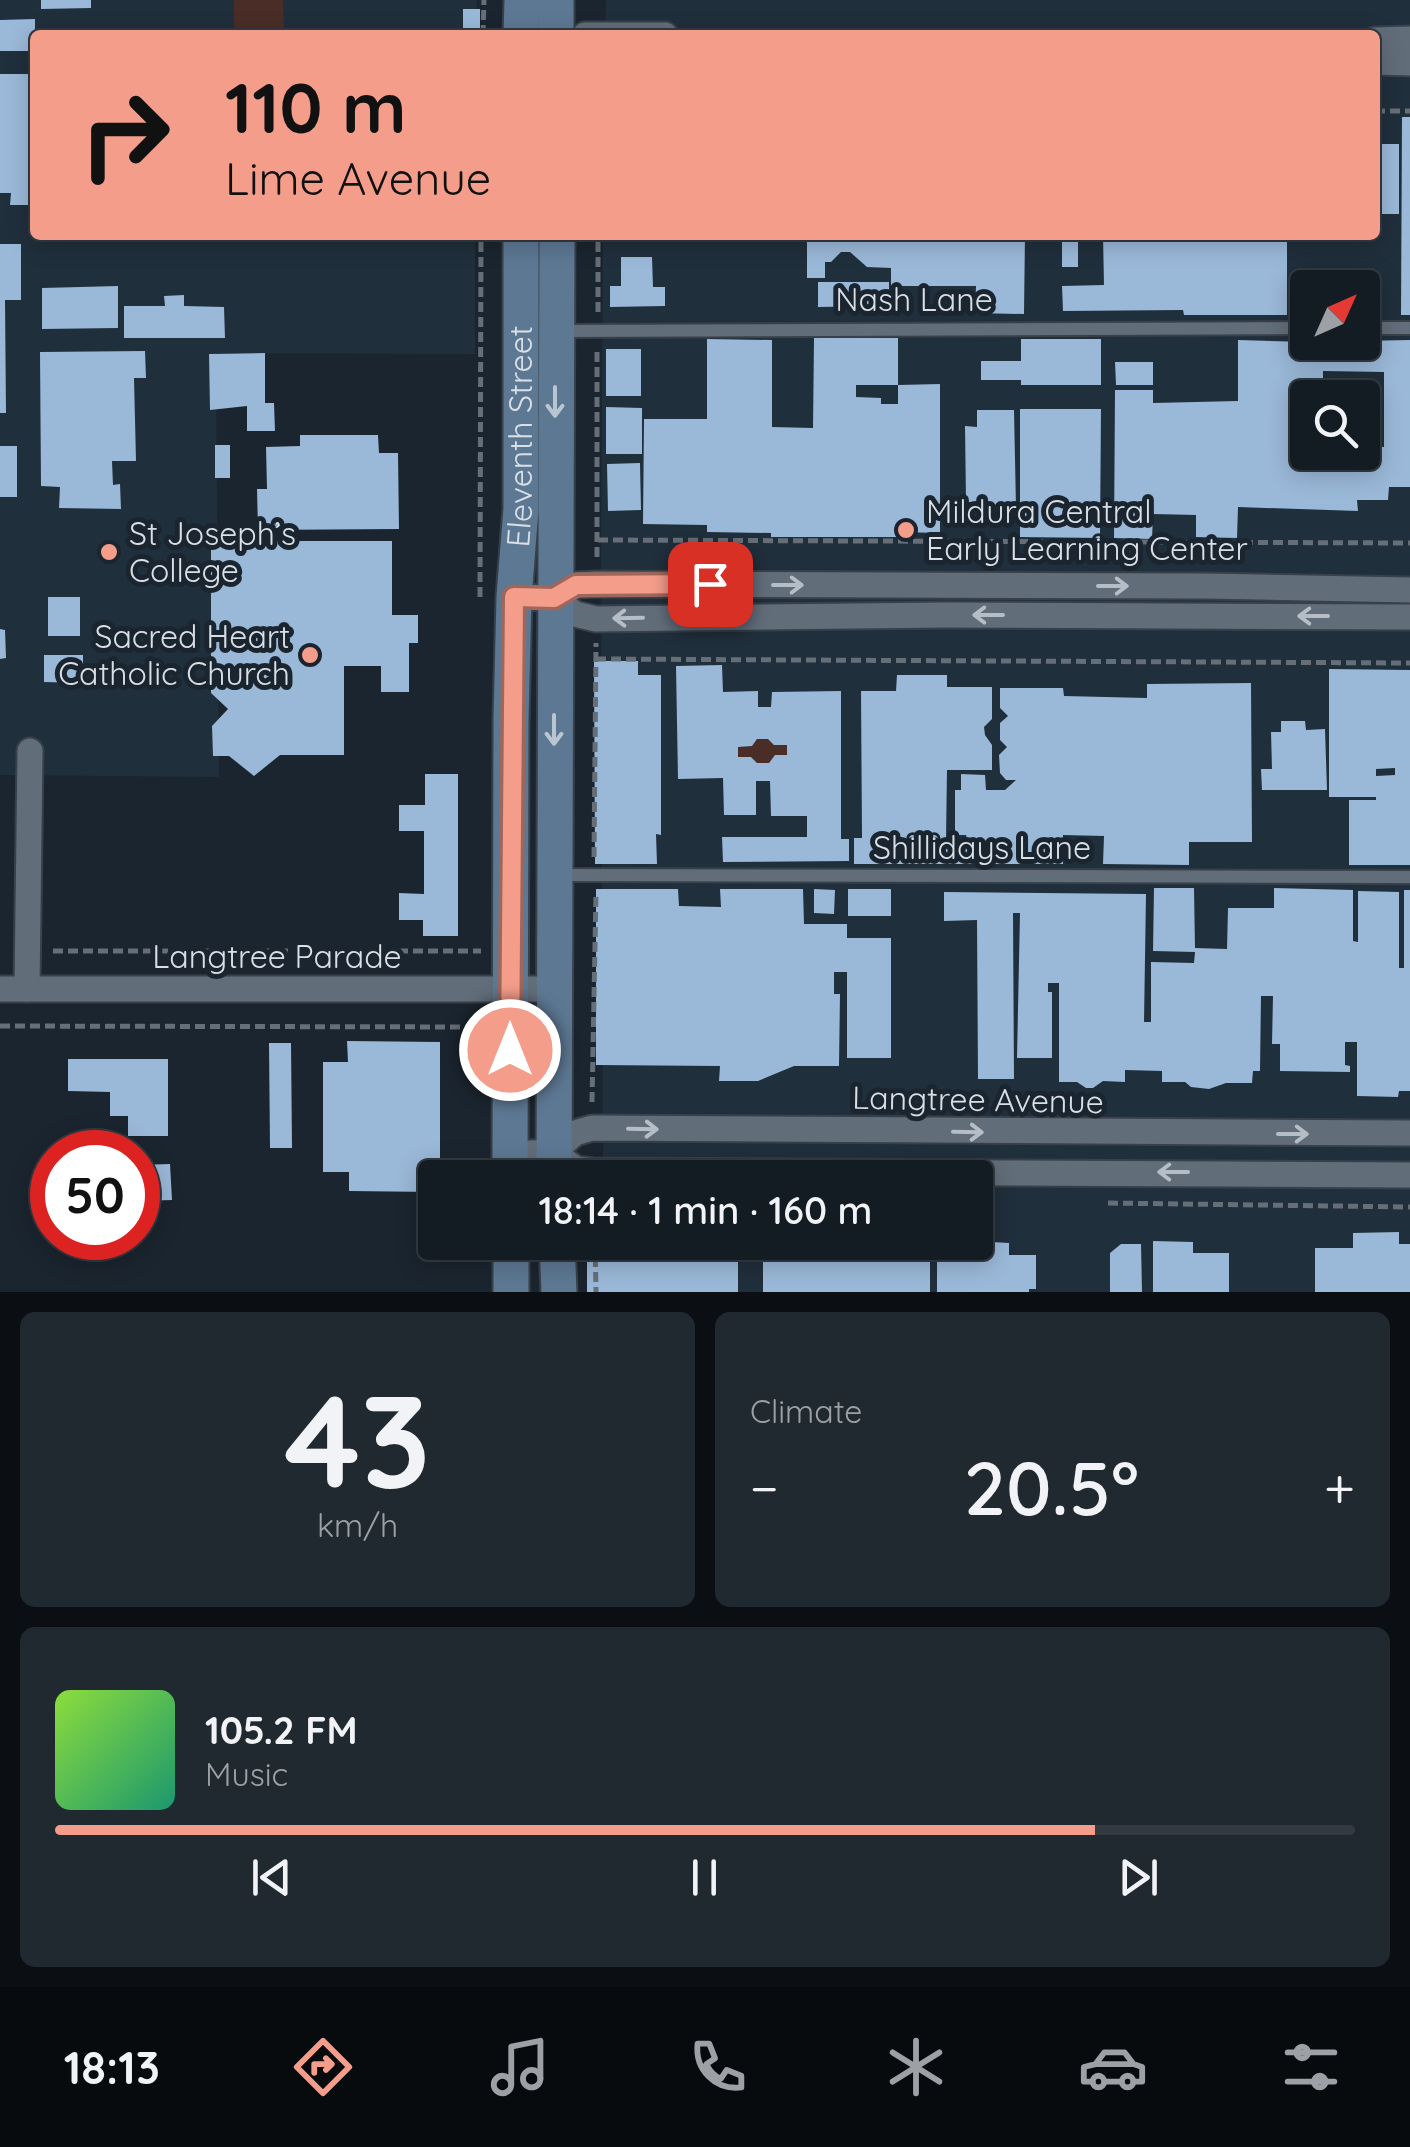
<!DOCTYPE html>
<meta charset="utf-8">
<style>
body{margin:0;font-family:Quicksand,sans-serif;background:#212930;color:#f1f3f6;height:100vh;display:flex;flex-direction:column;font-size:38px;white-space:nowrap}
*{box-sizing:border-box;margin:0}
p{font-size:32px;color:#9da1a6}
.icon{flex:none;width:55px;height:55px;fill:none;stroke:currentColor;stroke-width:2;stroke-linecap:round;stroke-linejoin:round}
.map{position:relative;height:1292px;overflow:hidden}
.side{display:flex;flex-direction:column;gap:20px;padding:20px;background:#0b0f13;flex:1}
.side>*{flex:none}
.banner{position:absolute;left:30px;top:30px;width:1350px;height:210px;border-radius:10px;box-shadow:0 5px 25px #0003,0 0 0 2px #333a41;background:#f49d8b;color:#111;overflow:hidden}
.needle{width:65px;rotate:45deg}
.buttons{position:absolute;left:1290px;top:270px;display:grid;gap:20px}
.buttons a{display:grid;place-items:center;width:90px;height:90px;border-radius:10px;background:#141c23;box-shadow:0 5px 25px #0003,0 0 0 2px #333a41;font-size:50px}
.speed{position:absolute;left:30px;top:1130px;display:flex;gap:20px;font-size:50px;font-weight:700;text-align:center}
.speed>*{display:grid;place-content:center;width:130px;height:130px;border-radius:50%;background:#141c23;box-shadow:0 5px 25px #0003,0 0 0 2px #333a41;line-height:1}
.speed .limit{border:15px solid #d22;background:#fff;color:#111}
.pin{position:absolute;display:grid;place-items:center;width:85px;height:85px;color:#fff;margin:-42px;border-radius:20px;box-shadow:0 5px 15px #0006}
.me{position:absolute;width:110px;margin:-55px;rotate:0deg;stroke-linejoin:round;filter:drop-shadow(0 0 8px #0008)}
.turn{display:flex;align-items:center;gap:35px;height:210px;padding:0 30px;font-size:45px}
.turn .icon{width:130px;height:130px;stroke-width:2.5}
.turn b{display:block;font-size:70px;line-height:85px}
.big{font-size:75px;font-weight:600;line-height:1.1}
.side .card{flex:1;display:flex;flex-direction:column;justify-content:center;gap:15px;min-width:0;padding:0 35px;border-radius:15px;background:#212930}
.side .dial{align-items:center;gap:0}
.dial b{font-size:130px;line-height:1}
.song{display:flex;align-items:center;gap:30px}
.cover{width:120px;height:120px;border-radius:15px;background:linear-gradient(135deg,hsl(90 70% 55%),hsl(160 70% 35%))}
.played{height:10px;border-radius:5px;background:linear-gradient(90deg,#f49d8b 80%,#333a41 80%)}
.keys{display:flex;justify-content:space-around;direction:ltr}
.heat{display:flex;justify-content:space-between;align-items:center;font-size:55px;direction:ltr}
.side .tiles{flex:1;display:grid;gap:20px;grid-template-columns:1fr 1fr}
.card:last-child{grid-column:span 2}
.trip{position:absolute;left:418px;top:1160px;width:575px;height:100px;border-radius:10px;background:#141c23;box-shadow:0 5px 25px #0003,0 0 0 2px #333a41;font-weight:600;line-height:100px;text-align:center}
.tab-bar{display:flex;height:160px;justify-content:space-around;align-items:center;background:#080b0e;color:#9da1a6}
.tab-bar .icon{width:70px;height:70px}
.tab-bar .active{color:#f49d8b}
.tab-bar b{font-size:45px;color:#f1f3f6}
.map>svg:first-child{display:block}
.built{fill:#202f3c;fill-rule:evenodd}
.green{fill:#4a2d27}
.building{fill:#9ab8d8;fill-rule:evenodd}
.lines{fill:none;stroke-linecap:round;stroke-linejoin:round}
.lane-casing{stroke:#384049;stroke-width:16}
.street-casing{stroke:#384049;stroke-width:29}
.secondary-casing{stroke:#384049;stroke-width:39}
.path{stroke:#666e77;stroke-width:5;stroke-dasharray:10 5;stroke-linecap:butt}
.lane{stroke:#626d7a;stroke-width:12}
.street{stroke:#626d7a;stroke-width:25}
.secondary{stroke:#5d7893;stroke-width:35}
.oneway{stroke:#b9c5d1}
.oneway2{stroke:#b5bdc6}
.route-casing{stroke:#9f665a;stroke-width:25}
.route{stroke:#f49d8b;stroke-width:18}
.poi-dot{fill:#f49d8b;stroke:#1b252f;stroke-width:4}
.labels{text-anchor:middle;stroke-width:10;stroke-linejoin:round;paint-order:stroke}
.street-label{font-size:32px;fill:#d8dfe6;stroke:#1b252f}
.poi-label{font-size:32px;fill:#d8dfe6;stroke:#1b252f;text-anchor:start}
</style>
<div class="map">
<svg width="1410" height="1292" viewBox="0 0 1410 1292">
<rect width="100%" height="100%" fill="#1b252f"/>
<g class="built">
<polygon points="0,0 477,0 476,35 35,35 35,235 475,235 475,354 216,353 219,777 0,775"/>
<path d="M606 0H1410V1292H604L603 1243 975 1242V1178H603L601 562 603 235H1375V35H605ZM1308 288H1362V342H1308ZM1308 398H1362V452H1308Z"/>
</g>
<g class="green">
<polygon points="234,0 283,0 284,33 234,33"/>
<polygon points="757,739 768,739 775,745 787,745 787,755 775,755 769,763 757,763 751,757 738,757 738,747 751,746"/>
</g>
<g class="building">
<polygon points="41,0 91,0 91,8 41,9"/>
<rect x="463" y="9" width="17" height="26"/>
<polygon points="35,19 35,51 0,51 0,20"/>
<polygon points="30,61 35,61 35,94 30,94 29,105 35,105 35,205 10,205 11,193 0,193 0,74 30,74"/>
<polygon points="1402,117 1410,117 1410,315 1401,315"/>
<rect x="1375" y="144" width="24" height="70"/>
<polygon points="807,235 1025,235 1024,314 975,313 976,286 891,286 891,268 867,267 850,252 841,252 831,262 825,262 825,278 807,278"/>
<rect x="1062" y="235" width="16" height="32"/>
<polygon points="1103,235 1287,235 1287,315 1184,315 1183,310 1063,311 1062,286 1104,285"/>
<polygon points="0,244 21,244 21,300 5,300 6,413 0,413"/>
<polygon points="621,257 652,257 653,287 665,287 665,306 610,307 610,286 621,286"/>
<polygon points="818,282 889,282 889,306 818,307"/>
<polygon points="118,286 118,328 42,329 42,288"/>
<polygon points="184,295 184,306 224,307 225,338 124,338 124,306 165,306 164,296"/>
<path d="M814 338H898V385L940 384V533L898 532V537H771V533L707 532V525L643 524 644 419H707V339L772 340V427L813 428ZM856 385H898V404H881V398L856 397Z"/>
<polygon points="1021,339 1101,339 1101,385 1021,385 1021,380 981,380 981,361 1021,361"/>
<path d="M1238 340 1308 342 1410 340V487H1389L1388 500H1357L1358 511 1238 507 1237 538 1196 537V515L1153 514 1152 539 1114 538 1115 390H1153V403L1238 401ZM1323 371 1384 372V447H1362V452H1308V398H1323Z"/>
<rect x="606" y="349" width="35" height="47"/>
<polygon points="145,351 146,378 134,378 136,461 112,461 113,485 120,484 121,509 59,508 60,487 41,486 40,352"/>
<polygon points="265,353 265,403 274,403 275,431 247,431 247,406 210,410 209,354"/>
<polygon points="1115,362 1153,362 1153,385 1116,385"/>
<polygon points="606,407 642,408 642,454 606,454"/>
<polygon points="1020,409 1101,409 1100,538 1020,537"/>
<polygon points="977,410 1014,410 1016,508 991,508 990,502 966,502 965,426 977,427"/>
<polygon points="300,435 378,435 379,453 398,453 399,529 258,530 257,489 267,489 266,447 300,446"/>
<rect x="215" y="445" width="15" height="33"/>
<rect x="0" y="446" width="17" height="51"/>
<polygon points="640,463 641,510 608,511 607,464"/>
<polygon points="211,541 392,541 392,615 418,615 418,643 409,643 409,692 381,692 381,666 344,666 344,755 280,755 254,776 229,756 213,756 212,726 228,709 211,693"/>
<rect x="48" y="597" width="32" height="39"/>
<polygon points="0,629 5,630 6,658 0,659"/>
<polygon points="44,655 83,655 83,683 44,682"/>
<polygon points="594,661 638,661 638,675 661,675 661,835 656,834 657,864 595,864"/>
<path d="M722 665 723 692 758 691V707H771L772 692 841 691V839H849V861L723 862 722 837H807V816H771L770 781H756V815H724L723 778 678 779 676 666ZM757 739H768L774 745H787V755H775L769 763H757L751 757H738V747L752 746Z"/>
<path d="M1329 669 1410 670V865H1349V800H1376V797H1329ZM1395 768V775L1376 776V769Z"/>
<polygon points="897,675 947,675 947,687 992,687 992,719 984,727 985,735 992,745 992,770 947,770 946,840 967,839 966,835 955,835 955,790 961,790 961,774 985,775 986,790 1005,790 1016,780 1006,780 1000,773 999,755 1007,747 1000,740 1000,723 1008,716 1000,708 1000,688 1063,688 1064,696 1147,698 1147,684 1251,683 1252,842 1189,842 1189,865 1103,864 1104,836 1063,835 1063,864 854,864 854,838 862,838 861,691 896,691"/>
<polygon points="1281,721 1305,721 1306,730 1325,729 1327,790 1262,790 1261,769 1272,769 1271,732 1281,732"/>
<polygon points="425,774 458,774 458,936 423,936 423,920 399,920 399,893 424,894 424,831 399,831 399,805 425,805"/>
<polygon points="1154,888 1194,888 1195,948 1227,949 1228,908 1274,908 1274,888 1353,890 1353,941 1358,942 1358,891 1399,892 1399,968 1404,968 1404,890 1410,890 1410,1091 1399,1091 1398,1097 1357,1096 1357,1042 1345,1042 1345,1065 1350,1066 1350,1072 1280,1071 1280,1044 1272,1044 1273,996 1261,996 1260,1071 1253,1071 1252,1083 1226,1083 1209,1089 1191,1087 1185,1082 1162,1082 1162,1071 1125,1070 1125,1082 1103,1081 1093,1088 1086,1088 1077,1082 1059,1082 1059,983 1048,983 1048,992 1052,992 1052,1058 1017,1058 1020,913 1013,913 1014,1079 978,1079 977,920 944,921 944,892 1146,894 1144,1022 1151,1022 1151,962 1194,963 1195,952 1153,951"/>
<polygon points="596,889 678,889 679,906 721,907 720,889 803,889 804,924 847,924 847,938 891,938 891,1058 847,1058 847,972 834,972 834,994 840,994 839,1066 794,1066 758,1081 719,1081 720,1066 596,1065"/>
<polygon points="814,889 835,890 834,914 814,913"/>
<rect x="848" y="889" width="43" height="27"/>
<polygon points="347,1041 440,1042 440,1178 435,1178 435,1192 349,1191 349,1172 323,1172 323,1062 348,1062"/>
<polygon points="269,1043 291,1043 292,1148 270,1148"/>
<polygon points="68,1059 168,1059 168,1136 128,1136 128,1116 110,1116 110,1092 68,1091"/>
<polygon points="170,1164 172,1200 138,1201 138,1165"/>
<polygon points="975,1211 992,1211 992,1242 1009,1243 1009,1255 1036,1255 1036,1289 1029,1289 1029,1292 937,1292 937,1252 930,1251 930,1292 763,1292 763,1242 803,1242 803,1258 848,1258 848,1242 975,1242"/>
<polygon points="1399,1232 1399,1244 1410,1244 1410,1292 1315,1292 1315,1248 1353,1248 1353,1233"/>
<polygon points="1153,1241 1193,1242 1193,1253 1229,1253 1229,1292 1153,1292"/>
<rect x="587" y="1242" width="151" height="50"/>
<polygon points="1121,1244 1141,1244 1142,1292 1110,1292 1110,1253"/>
</g>
<g class="lines">
<defs>
<g id="lane">
<polyline points="1362,328 1410,328"/>
<polyline points="558,331 1308,328"/>
<polyline points="556,875 1410,877"/>
</g>
<g id="street">
<polyline points="585,35 665,35"/>
<polyline points="1375,40 1410,39"/>
<polyline points="1375,62 1410,63"/>
<polyline points="514,597 554,598 576,585 596,584 1205,586 1410,590"/>
<polyline points="554,598 575,614 596,619 945,615 1410,617"/>
<polyline points="0,989 554,989"/>
<polyline points="27,989 30,751"/>
<polyline points="553,1152 575,1133 592,1128 1410,1133"/>
<polyline points="510,1154 553,1152 576,1169 593,1171 1410,1175"/>
</g>
<g id="secondary">
<polyline points="521,35 522,0"/>
<polyline points="556,35 556,0"/>
<path id="s1" d="M510 1178 511 720 514 597 521 509V235"/>
<polyline points="554,1178 557,235"/>
<polyline points="511,1242 511,1292"/>
<polyline points="557,1242 559,1292"/>
</g>
</defs>
<use href="#lane" class="lane-casing"/>
<use href="#street" class="street-casing"/>
<use href="#secondary" class="secondary-casing"/>
<g class="path">
<polyline points="483,35 484,0"/>
<polyline points="1375,111 1410,111"/>
<polyline points="598,312 598,235"/>
<polyline points="598,540 1410,543"/>
<polyline points="597,557 597,348"/>
<polyline points="480,597 481,235"/>
<polyline points="596,659 1410,663"/>
<polyline points="594,857 596,643"/>
<polyline points="53,951 481,951"/>
<polyline points="0,1026 480,1027"/>
<polyline points="592,1102 596,893"/>
<polyline points="1108,1203 1410,1207"/>
<polyline points="595,1242 596,1292"/>
</g>
<use href="#lane" class="lane"/>
<use href="#street" class="street"/>
<use href="#secondary" class="secondary"/>
</g>
<defs><path id="oneway-shaft" d="M-6 0H5M1.5-3L5.5 0L1.5 3" fill="none" stroke-width="1.6" stroke-linecap="round" stroke-linejoin="round" transform="scale(2.5)"/></defs>
<g class="oneway">
<use href="#oneway-shaft" transform="translate(555 402) rotate(90)"/>
<use href="#oneway-shaft" transform="translate(554 730) rotate(90)"/>
</g>
<g class="oneway2">
<use href="#oneway-shaft" transform="translate(788 585)"/>
<use href="#oneway-shaft" transform="translate(1113 586)"/>
<use href="#oneway-shaft" transform="translate(988 615) rotate(-180)"/>
<use href="#oneway-shaft" transform="translate(1313 616) rotate(-180)"/>
<use href="#oneway-shaft" transform="translate(628 618) rotate(179)"/>
<use href="#oneway-shaft" transform="translate(643 1129) rotate(1)"/>
<use href="#oneway-shaft" transform="translate(968 1132) rotate(1)"/>
<use href="#oneway-shaft" transform="translate(1293 1134)"/>
<use href="#oneway-shaft" transform="translate(1173 1172) rotate(-180)"/>
</g>
<g class="lines">
<defs>
<polyline id="route" points="510,1050 514,597 554,598 576,585 710,584"/>
</defs>
<use href="#route" class="route-casing"/>
<use href="#route" class="route"/>
</g>
<g class="poi-dot">
<circle cx="906" cy="530" r="10"/>
<circle cx="109" cy="552" r="10"/>
<circle cx="310" cy="655" r="10"/>
</g>
<g class="labels">
<g class="street-label">
<text x="914" y="311">Nash Lane</text>
<text dy="11" stroke="none"><textPath href="#s1" startOffset="742">Eleventh Street</textPath></text>
<text x="982" y="859">Shillidays Lane</text>
<text x="277" y="968">Langtree Parade</text>
<text transform="translate(978 1100) rotate(1)" y="11">Langtree Avenue</text>
</g>
<g class="poi-label">
<text x="926" y="523">Mildura Central<tspan x="926" dy="37">Early Learning Center</tspan></text>
<text x="129" y="545">St Joseph’s<tspan x="129" dy="37">College</tspan></text>
<text x="290" y="648" text-anchor="end">Sacred Heart<tspan x="290" dy="37">Catholic Church</tspan></text>
</g>
</g>
</svg>
<div class="buttons">
<a><svg class="needle" viewBox="-14 -14 28 28"><path d="M0-13l5 13h-10z" fill="#e53935"/><path d="M0 13l5-13h-10z" fill="#9da1a6"/></svg></a>
<a><svg class="icon" aria-label="search" viewBox="0 0 24 24"><circle cx="10" cy="10" r="6"/><path d="M15 15l6 6"/></svg></a>
</div>
<div class="speed"><div class="limit">50</div></div>
<div class="pin" style="left:710px;top:584px;background:#d93025"><svg class="icon" aria-label="arrive" viewBox="0 0 24 24"><path d="M6 21V4h12l-3 4 3 4H6"/></svg></div>
<svg class="me" style="left:510px;top:1050px" viewBox="-20 -20 40 40"><circle r="17" fill="#f49d8b" stroke="#fff" stroke-width="3"/><path d="M0-11L8 9 0 5-8 9z" fill="#fff"/></svg>
<div class="trip">18:14 · 1 min · 160 m</div>
<div class="banner">
<div class="turn"><svg class="icon" aria-label="right" viewBox="0 0 24 24"><path d="M7 20v-9h11M14 6l5 5-5 5"/></svg><div><b>110 m</b>Lime Avenue</div></div>
</div>
</div>
<section class="side">
<div class="tiles">
<div class="card dial"><b>43</b><p>km/h</p></div>
<div class="card"><p>Climate</p>
<div class="heat"><a>−</a><b class="big">20.5°</b><a>+</a></div>
</div>
<div class="card">
<div class="song"><i class="cover"></i><div><b>105.2 FM</b><p>Music</p></div></div>
<div class="played"></div>
<div class="keys"><svg class="icon" aria-label="previous" viewBox="0 0 24 24"><path d="M18 5L8 12l10 7zM5 5v14"/></svg><svg class="icon" aria-label="pause" viewBox="0 0 24 24"><path d="M8 5v14M16 5v14"/></svg><svg class="icon" aria-label="next" viewBox="0 0 24 24"><path d="M6 5l10 7-10 7zM19 5v14"/></svg></div>
</div>
</div>
</section>
<nav class="tab-bar">
<b>18:13</b>
<svg class="icon active" aria-label="directions" viewBox="0 0 24 24"><path d="M12 3l9 9-9 9-9-9zM9 14v-3h6M13 9l2 2-2 2"/></svg>
<svg class="icon" aria-label="music" viewBox="0 0 24 24"><path d="M9 18V5l10-2v13"/><circle cx="6" cy="18" r="3"/><circle cx="16" cy="16" r="3"/></svg>
<svg class="icon" aria-label="phone" viewBox="0 0 24 24"><path d="M5 4h4l2 5-3 2q2 4 5 5l2-3 5 2v4C11 20 4 13 5 4z"/></svg>
<svg class="icon" aria-label="climate" viewBox="0 0 24 24"><path d="M12 3v18M4 7l16 10M4 17L20 7"/></svg>
<svg class="icon" aria-label="car" viewBox="0 0 24 24"><path d="M5 17H2v-5l4-1 3-4h7l3 4 3 1v5h-3M9 17h6M6 11h13"/><circle cx="7" cy="17" r="2"/><circle cx="17" cy="17" r="2"/></svg>
<svg class="icon" aria-label="filters" viewBox="0 0 24 24"><path d="M4 7h16M4 17h16"/><circle cx="9" cy="7" r="2"/><circle cx="15" cy="17" r="2"/></svg>
</nav>
